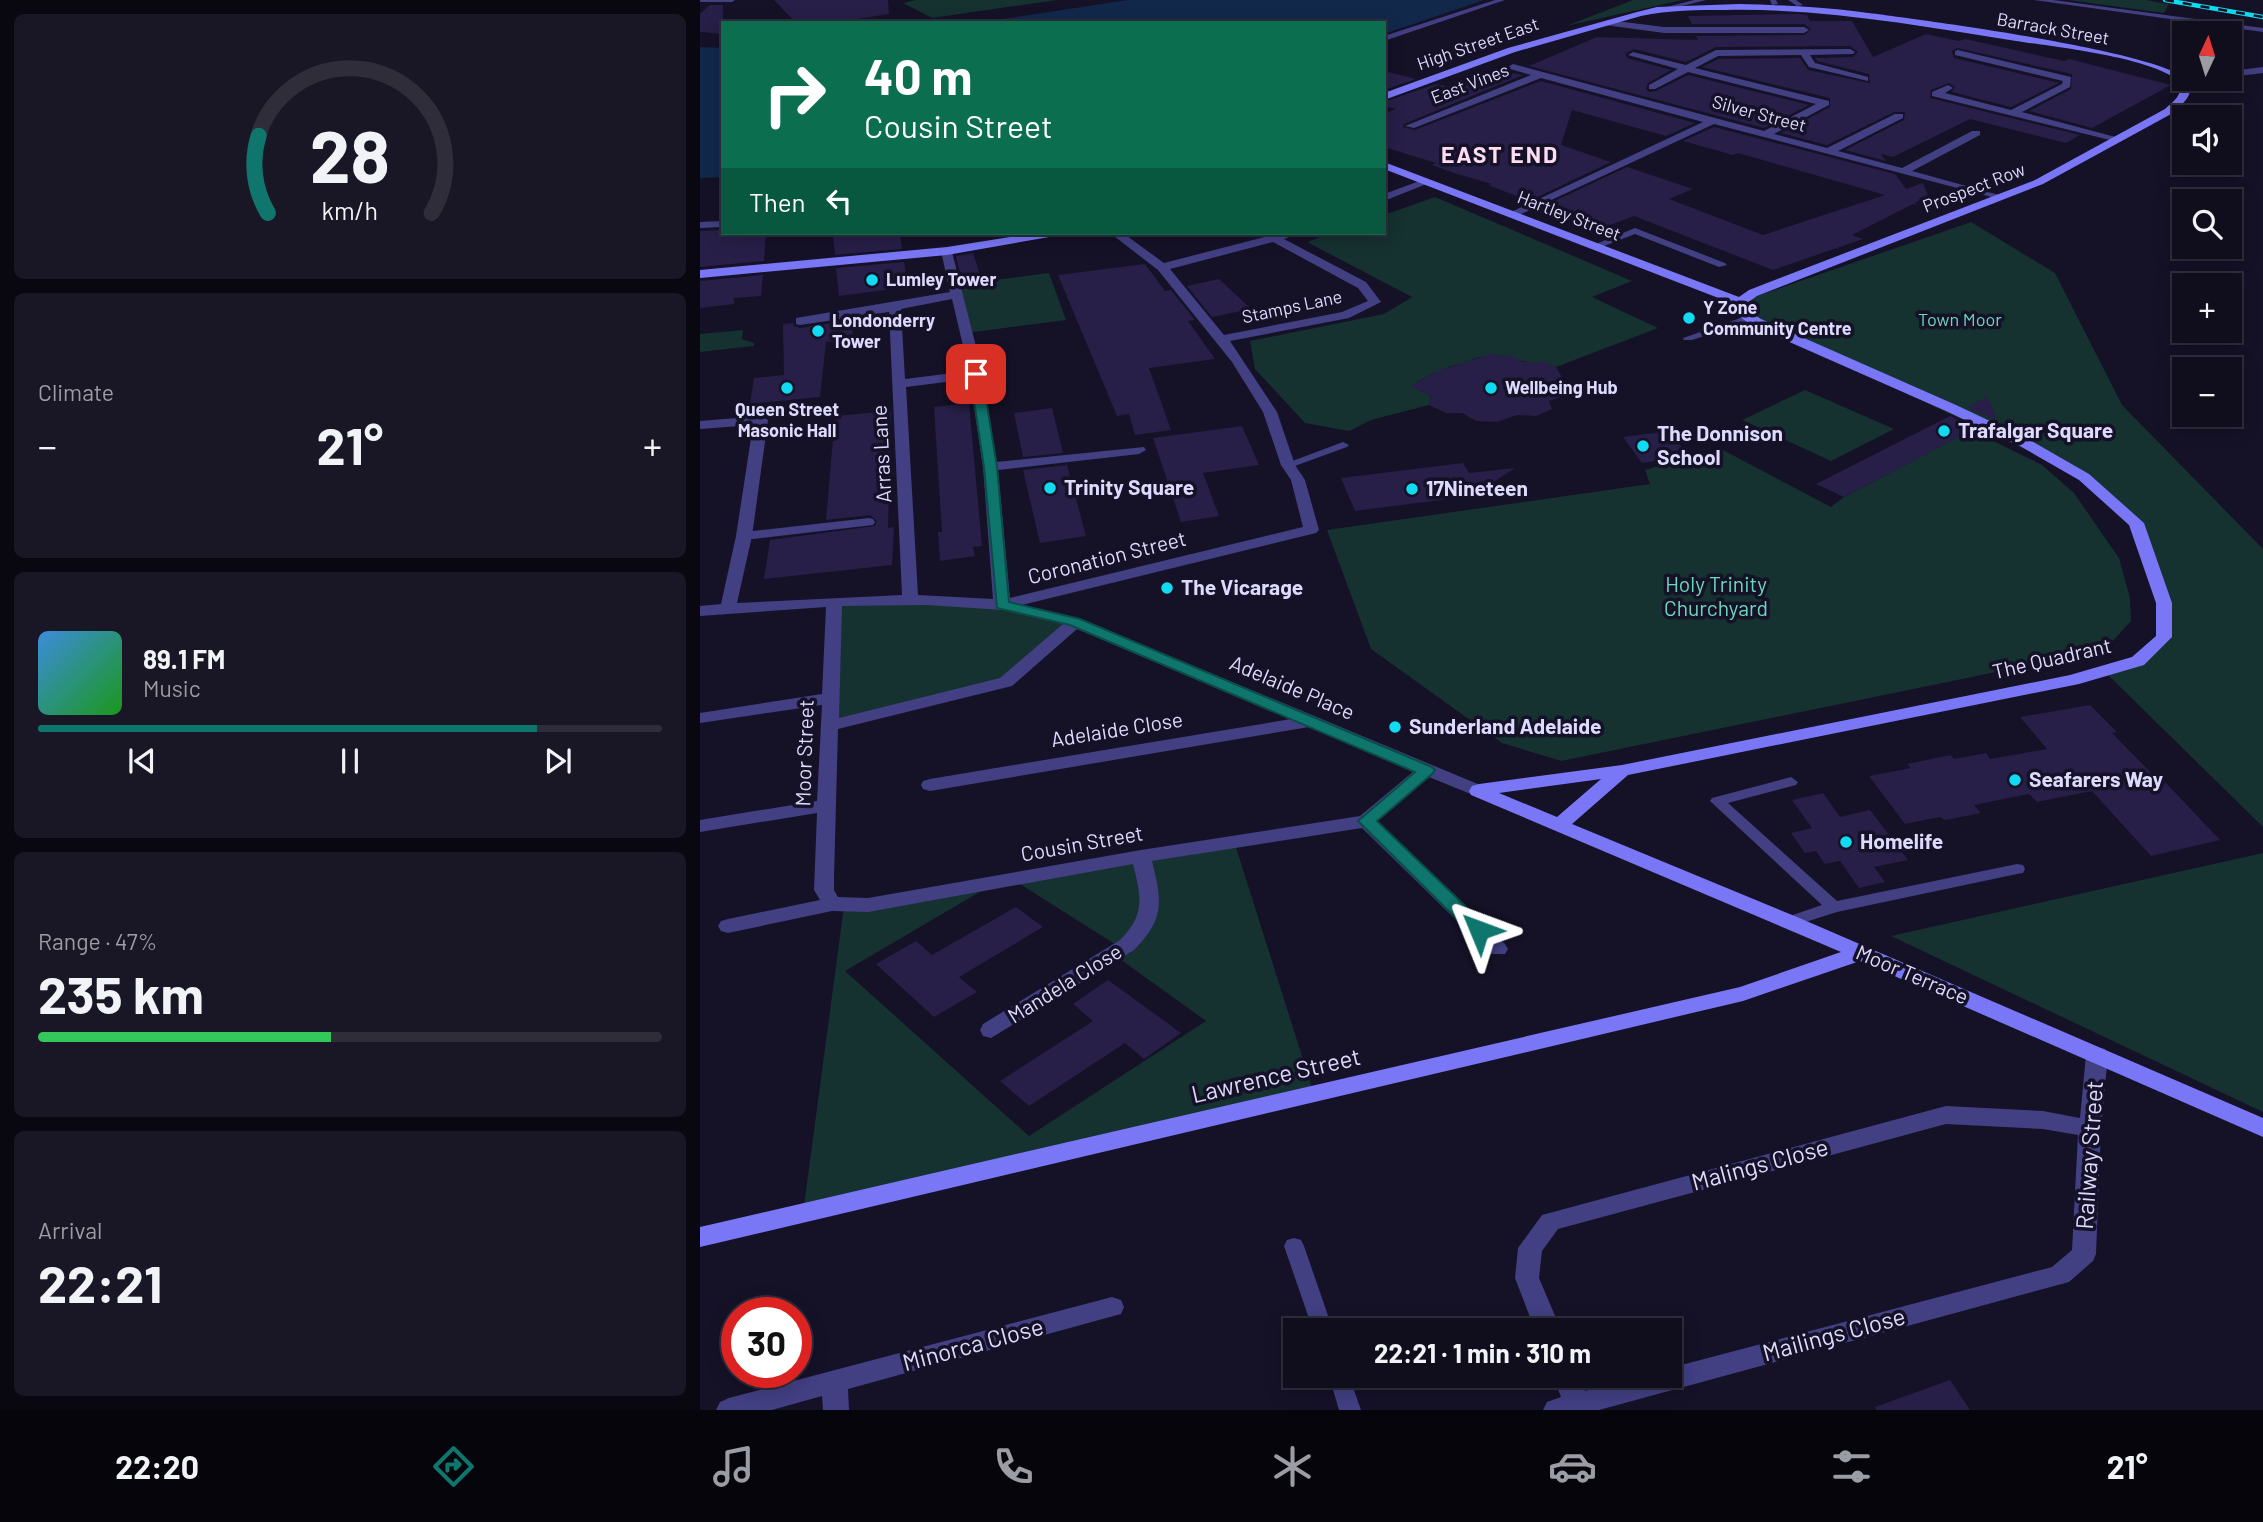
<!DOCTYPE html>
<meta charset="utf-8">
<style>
body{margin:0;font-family:Barlow,sans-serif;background:#191626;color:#f1f3f6;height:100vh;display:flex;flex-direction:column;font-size:26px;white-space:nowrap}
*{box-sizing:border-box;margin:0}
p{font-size:23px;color:#9c9ca4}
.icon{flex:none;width:38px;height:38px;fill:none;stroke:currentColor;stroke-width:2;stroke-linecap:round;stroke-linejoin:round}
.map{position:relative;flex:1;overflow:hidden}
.drawer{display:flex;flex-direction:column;gap:14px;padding:14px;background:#090710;width:700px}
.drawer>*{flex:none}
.banner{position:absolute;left:21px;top:21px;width:665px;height:214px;border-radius:0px;box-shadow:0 4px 18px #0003,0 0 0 2px #302d3b;background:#0b6e4f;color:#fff;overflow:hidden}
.needle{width:46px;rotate:4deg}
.controls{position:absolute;left:1472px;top:21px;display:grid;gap:14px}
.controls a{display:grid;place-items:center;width:70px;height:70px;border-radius:0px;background:#100d1d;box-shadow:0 4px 18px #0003,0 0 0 2px #302d3b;font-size:35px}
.speed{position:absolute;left:21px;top:1297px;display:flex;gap:14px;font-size:35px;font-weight:700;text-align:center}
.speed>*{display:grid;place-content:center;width:91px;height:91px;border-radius:50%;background:#100d1d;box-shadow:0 4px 18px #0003,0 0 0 2px #302d3b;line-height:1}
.speed .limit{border:10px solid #d22;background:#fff;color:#111}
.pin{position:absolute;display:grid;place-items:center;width:60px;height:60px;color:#fff;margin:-30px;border-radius:14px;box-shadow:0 4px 10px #0006}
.me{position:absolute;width:77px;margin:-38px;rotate:314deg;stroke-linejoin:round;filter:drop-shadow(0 0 5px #0008)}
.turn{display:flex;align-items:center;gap:24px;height:147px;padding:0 28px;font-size:32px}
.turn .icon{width:91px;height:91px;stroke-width:2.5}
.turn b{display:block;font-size:49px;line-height:60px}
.then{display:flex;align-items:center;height:66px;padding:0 28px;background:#0003;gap:14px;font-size:26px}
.big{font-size:52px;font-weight:700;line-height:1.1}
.drawer .tile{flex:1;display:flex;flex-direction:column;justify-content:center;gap:10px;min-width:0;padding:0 24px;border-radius:10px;background:#191626}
.drawer .dial{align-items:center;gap:0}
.dial svg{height:182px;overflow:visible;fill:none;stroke:#302d3b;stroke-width:7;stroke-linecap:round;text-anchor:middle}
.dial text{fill:#f1f3f6;stroke:none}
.song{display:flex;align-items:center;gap:21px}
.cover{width:84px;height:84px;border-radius:10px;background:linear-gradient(135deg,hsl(210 70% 55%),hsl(120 70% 35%))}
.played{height:7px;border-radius:4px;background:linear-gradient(90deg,#0f766e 80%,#302d3b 80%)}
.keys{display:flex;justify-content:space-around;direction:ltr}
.heat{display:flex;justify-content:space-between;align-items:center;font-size:38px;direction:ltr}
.charge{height:10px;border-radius:5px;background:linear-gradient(90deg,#34c759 47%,#302d3b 0)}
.trip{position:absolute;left:583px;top:1318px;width:399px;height:70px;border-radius:0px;background:#100d1d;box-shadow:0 4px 18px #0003,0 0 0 2px #302d3b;font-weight:700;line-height:70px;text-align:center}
.dock{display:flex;height:112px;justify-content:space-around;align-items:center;background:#06050c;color:#9c9ca4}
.dock .icon{width:49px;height:49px}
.dock .selected{color:#0f766e}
.dock b{font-size:32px;color:#f1f3f6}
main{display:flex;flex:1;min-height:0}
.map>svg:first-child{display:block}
.green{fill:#153130}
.water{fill:#12284b}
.building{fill:#271f47}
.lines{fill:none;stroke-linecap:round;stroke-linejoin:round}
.lane{fill:#423f83;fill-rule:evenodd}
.street{fill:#423f83;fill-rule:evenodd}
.secondary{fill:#7a77f7;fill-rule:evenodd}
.rail-casing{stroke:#11dbf1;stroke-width:4.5}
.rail{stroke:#151127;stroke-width:2.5;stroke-dasharray:9;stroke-linecap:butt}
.route{fill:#0f766e;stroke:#0a4d48;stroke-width:2}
.poi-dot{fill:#11dbf1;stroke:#151127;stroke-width:2.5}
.labels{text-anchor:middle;stroke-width:7;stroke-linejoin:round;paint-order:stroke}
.far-street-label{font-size:18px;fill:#dedafd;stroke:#151127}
.far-poi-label{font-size:18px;font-weight:bold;fill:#dedafd;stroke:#151127;text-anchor:start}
.far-park-label{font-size:18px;fill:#69dabe;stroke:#151127}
.poi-label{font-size:21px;font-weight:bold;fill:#dedafd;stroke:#151127;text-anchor:start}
.street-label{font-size:21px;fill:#dedafd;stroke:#151127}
.park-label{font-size:21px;fill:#69dabe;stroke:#151127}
.far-district-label{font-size:23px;font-weight:bold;letter-spacing:2px;fill:#fddcf1;stroke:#151127}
.near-street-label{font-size:24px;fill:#dedafd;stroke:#151127}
</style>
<main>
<section class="drawer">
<div class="tile dial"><svg viewBox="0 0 100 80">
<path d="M14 69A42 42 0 1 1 86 69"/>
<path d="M14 69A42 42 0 0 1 10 35" stroke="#0f766e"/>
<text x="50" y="56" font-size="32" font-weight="700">28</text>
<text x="50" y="72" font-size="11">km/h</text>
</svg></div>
<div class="tile"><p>Climate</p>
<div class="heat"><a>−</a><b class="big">21°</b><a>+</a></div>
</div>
<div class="tile">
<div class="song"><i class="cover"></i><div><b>89.1 FM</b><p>Music</p></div></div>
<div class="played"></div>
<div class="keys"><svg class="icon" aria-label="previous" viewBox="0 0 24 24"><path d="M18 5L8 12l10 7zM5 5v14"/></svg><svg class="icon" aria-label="pause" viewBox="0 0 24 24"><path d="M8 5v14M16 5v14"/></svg><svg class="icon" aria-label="next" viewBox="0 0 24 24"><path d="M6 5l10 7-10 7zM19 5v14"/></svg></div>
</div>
<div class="tile"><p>Range · 47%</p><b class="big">235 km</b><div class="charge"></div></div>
<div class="tile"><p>Arrival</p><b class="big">22:21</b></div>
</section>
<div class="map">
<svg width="1563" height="1410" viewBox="0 0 1563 1410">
<rect width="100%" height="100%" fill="#151127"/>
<g class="green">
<polygon points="216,0 357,0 232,18 203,3"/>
<polygon points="933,0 983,0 866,26"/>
<polygon points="1368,0 1446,0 1469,4 1464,13"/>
<path d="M735 197 932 281 892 297 958 328 856 367C844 362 834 364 823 361 801 356 796 352 773 359L771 365 759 364 749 367 748 372H736L717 382V389L731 396 729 405 671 420 649 431 605 423 555 369 550 341 684 314 712 297 607 242 632 233H684V215Z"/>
<polygon points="1271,222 1355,273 1422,405 1563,549 1563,827 1405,672 1438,661 1464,637 1464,603 1436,523 1383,477 1056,322 1040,302"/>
<polygon points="349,273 366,320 266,333 254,285"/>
<polygon points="43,330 42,339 54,343 54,346 0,352 0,334"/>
<polygon points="1105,390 1194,429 1131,461 1042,420"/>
<polygon points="1271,430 1342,465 1374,493 1419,558 1430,598 1431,621 1408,646 1360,659 861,761 802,743 671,649 627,530 950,484 945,470 1021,449 1131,507 1144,497"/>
<polygon points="257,600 375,622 306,682 129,726 134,602"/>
<polygon points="534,841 614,1094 103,1213 144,906 295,883 145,971 329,1136 506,1021 413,954 421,948 312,879"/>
<polygon points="1563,853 1563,1112 1191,936"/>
</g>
<g class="water">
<polygon points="428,0 784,0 684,34 684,23 277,23"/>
<polygon points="0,47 23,48 23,177 0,178"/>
</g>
<g class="building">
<polygon points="74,0 188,0 189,14 132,23 96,23"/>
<polygon points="10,5 23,5 23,34 0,32 0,14"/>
<polygon points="1097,14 1107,15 1110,21 1152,21 1173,57 1226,34 1259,41 1265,39 1364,61 1369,59 1471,85 1392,128 1329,111 1371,89 1372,74 1257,48 1252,51 1254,58 1359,83 1311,107 1252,92 1255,87 1249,83 1231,90 1230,98 1380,135 1366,143 1270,119 1193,157 1181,154 1186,161 1145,150 1204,120 1205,112 1194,112 1127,145 1081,133 1130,107 1130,98 1002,67 1019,59 1100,58 1108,70 1170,83 1169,74 1117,61 1115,58 1153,57 1158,52 1150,46 1016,47 986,62 934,49 925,54 927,58 971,70 948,83 946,89 949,92 956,91 988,75 1109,105 1064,128 829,66 897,37 998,40 996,36 1105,35 1111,29 1104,24 992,24 988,16"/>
<polygon points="684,71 716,79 684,90"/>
<polygon points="813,73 823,75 704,124 703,127 715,130 841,81 995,123 966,136 872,110 861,145 911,162 829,201 788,185 792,184 754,173 732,165 736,163 684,147 684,114 696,109 684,106 684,102 736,84 751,87 781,75 799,79"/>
<polygon points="1014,127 1195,174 1206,189 1223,183 1228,196 1215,203 1217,205 1213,204 1152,235 1163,239 1073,270 934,216 902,228 844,206 927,167 993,189 969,199 1063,235 1185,195 1038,153 1033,155 983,141"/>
<polygon points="23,230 23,233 66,233 64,261 0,267 0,231"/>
<polygon points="133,233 200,233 202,249 135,255"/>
<polygon points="273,253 280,275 261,278 256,256"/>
<polygon points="204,262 208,287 139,296 136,268"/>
<polygon points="445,264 465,291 471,290 495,320 488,321 515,359 449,368 471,430 435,435 429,414 417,416 358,275"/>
<polygon points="63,275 61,296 34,298 34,304 0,308 0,281"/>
<polygon points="519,279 551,309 512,317 487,286"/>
<polygon points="152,320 153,339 126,342 120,397 50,404 54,378 84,375 83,324 93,323 94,326 100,328"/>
<polygon points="790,354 811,356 824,362 843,362 856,367 867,386 864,396 849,401 852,409 836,416 817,415 797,422 776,421 762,413 746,413 729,405 731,396 710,386 738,371"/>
<polygon points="1287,397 1297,417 1292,419 1267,407"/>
<polygon points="269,403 282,546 273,547 275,556 240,561 238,532 242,532 234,407"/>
<polygon points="352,408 363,453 323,457 314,413"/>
<polygon points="191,411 188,528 194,527 192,565 64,579 70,540 175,526 177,521 170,515 126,520 135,416"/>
<polygon points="1250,416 1276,428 1144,497 1116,484"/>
<polygon points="542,426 559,465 503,473 519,516 481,522 453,438"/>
<polygon points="969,431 989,456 942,463 923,437"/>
<polygon points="763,463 769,473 815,468 772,496 655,511 641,478"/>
<polygon points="367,465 386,536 340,543 323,470"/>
<polygon points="1390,705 1417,732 1412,733 1462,784 1466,783 1520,840 1451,856 1392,791 1337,802 1329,794 1274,805 1281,813 1245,820 1240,817 1205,824 1169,776 1211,768 1207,764 1251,755 1254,759 1286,753 1290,759 1347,749 1320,717"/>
<polygon points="1123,793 1140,817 1170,810 1208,860 1174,867 1185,882 1159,888 1140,861 1125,864 1116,851 1105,853 1091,833 1112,828 1092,800"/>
<polygon points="316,907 343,927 259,977 277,992 234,1017 176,964 216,941 232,955"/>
<polygon points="408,980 481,1033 444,1059 425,1043 329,1106 300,1081 393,1021 373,1004"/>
<polygon points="1250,1380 1270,1410 1176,1410 1175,1407"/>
</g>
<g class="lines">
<g class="lane">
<polygon points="0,0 35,0 32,2 0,2"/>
<polygon points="795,0 805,0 684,41 684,36"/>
<polygon points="994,0 1006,0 955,13 951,11"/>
<polygon points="1070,0 1076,0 1078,4 1072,5"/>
<polygon points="1088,0 1096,0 1103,5 1097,6"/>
<polygon points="1334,0 1353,0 1563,28 1563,32"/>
<polygon points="935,228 1025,263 1027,265 1019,267 935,234 899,248 891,246"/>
<polygon points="1049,315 1053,316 1053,320 992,340 984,340 983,338"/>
<polygon points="643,442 649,445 647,447 592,467 584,467 582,465"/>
<polygon points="169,518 173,519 175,522 173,525 44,540 38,536 44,532"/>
<polygon points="1091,777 1098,782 1096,785 1028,803 1137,901 1317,864 1323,865 1325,869 1323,873 1317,874 1137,912 1090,927 1084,926 1082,922 1084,918 1122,905 1010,801 1012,798"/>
<polygon points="594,1238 601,1240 604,1246 633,1330 613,1330 584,1246 587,1240"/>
<polygon points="629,1376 649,1376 661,1410 639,1410"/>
</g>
<g class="street">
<polygon points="908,20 964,27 1104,27 1109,30 1104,33 964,33 905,25 903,23"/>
<polygon points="1150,49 1155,52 1153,54 1110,55 1115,63 1168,77 1168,81 1109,67 1101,55 1018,56 995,68 1129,101 1129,105 1074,134 1127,148 1195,114 1203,114 1203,118 1138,151 1202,168 1272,131 1280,131 1280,135 1212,171 1299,195 1299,199 1014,124 815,217 811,216 811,212 1003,122 841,78 714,128 705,126 831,75 810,69 808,67 813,64 1064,131 1116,104 988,72 955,89 949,89 949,85 978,69 928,55 933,52 986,65 1016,50"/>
<polygon points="1258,50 1371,77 1370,87 1322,112 1423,139 1418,142 1232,96 1232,92 1248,85 1253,88 1245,93 1311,110 1362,84 1363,81 1255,55 1255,51"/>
<polygon points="1563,67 1563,73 1530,77 1530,71"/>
<polygon points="725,179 734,181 684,201 684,194"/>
<polygon points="23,221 23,227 0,228 0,222"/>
<path d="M410 233H423L464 263 580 233H599L584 239 666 282 681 302 649 318 530 341 577 412 595 465 605 480 619 530 616 533 322 605 381 619 785 787 787 791 778 797 729 777 677 821 805 944 808 949 805 954H791L662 828 452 861C462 901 465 919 434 950L291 1038 283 1036 280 1030 283 1024 420 940C446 914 441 897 433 864L168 912 132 911 28 933 21 931 18 926 21 921 28 919 120 900 114 890 117 813 0 832V820L117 801 122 705 0 723V713L122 694 126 607 0 616V606L21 604 36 536 53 425 0 429V421L61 416 68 420 52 536 37 603 202 595 189 312 100 325 96 324V318L250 292 241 251 251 248 283 374 296 462 444 447 446 450 439 454 298 470 310 598 603 527 591 480 581 465 563 412 532 362 458 270ZM573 242 658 288 668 301 642 312 524 335 470 269ZM252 299 269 371 205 379 201 309ZM270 379 283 467 293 599 218 595 206 387ZM227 605 303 610 363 624 300 678 139 718 142 606ZM377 629 591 719 230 779 223 781 221 785 223 789 230 791 609 727 714 771 660 816 441 850 168 898 138 897 134 890V877L138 729 312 686Z"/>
<polygon points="1397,1047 1405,1049 1408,1055 1401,1129 1396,1254 1393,1261 1369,1282 899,1410 843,1410 847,1402 861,1397 853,1376 879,1376 885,1391 942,1376 970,1376 970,1368 1352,1267 1372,1250 1378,1135 1343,1129 1246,1124 858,1229 842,1251 839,1278 861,1330 835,1330 815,1278 818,1248 842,1215 1246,1106 1343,1111 1380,1118 1386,1055 1389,1049"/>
<polygon points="412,1297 421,1300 424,1307 421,1314 148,1389 149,1410 123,1410 122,1396 72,1410 16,1410 20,1402 29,1398"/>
</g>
<g class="secondary">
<path d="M1039 4C1080 5 1120 7 1161 12 1208 18 1475 52 1489 83 1495 95 1480 106 1473 113L1343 184 1057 296 1047 303 1050 312 1061 319 1256 405 1330 440 1389 474 1444 523 1472 603V637L1444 665 1379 684 928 775 872 824 1097 917 1563 1118V1137L1160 961 1043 1001 0 1247V1227L1040 987 1141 952 771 795 769 791 772 786 779 784 922 765 1370 675 1432 657 1456 636V603L1429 525 1379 480 1320 446 1246 411 1051 325 1040 317 1034 304 684 169V162L1039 297 1049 290 1335 180 1465 109C1474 101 1483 95 1480 82 1452 57 1355 47 1316 41 1220 26 1124 8 1026 10 998 10 969 10 941 16L815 52 684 100V93L808 48 937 12 957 7ZM901 779 857 817 799 793Z"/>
<polygon points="335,233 361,233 355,236 247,255 0,278 0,270 247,247"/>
</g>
<defs>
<polyline id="rail" points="1465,0 1563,17"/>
</defs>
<use href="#rail" class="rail-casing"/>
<use href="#rail" class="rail"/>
</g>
<polygon class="route" points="276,370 282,374 297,467 309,602 380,619 732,767 735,770 732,774 677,821 786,926 789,930 786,935 773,935 658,821 715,772 370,625 297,608 284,467 270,374"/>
<g class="poi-dot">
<circle cx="172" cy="280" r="7"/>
<circle cx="989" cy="318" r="7"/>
<circle cx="118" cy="331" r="7"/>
<circle cx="87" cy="388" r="7"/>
<circle cx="791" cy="388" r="7"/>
<circle cx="1244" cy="431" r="7"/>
<circle cx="943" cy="446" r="7"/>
<circle cx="350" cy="488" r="7"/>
<circle cx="712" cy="489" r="7"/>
<circle cx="467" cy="588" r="7"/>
<circle cx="695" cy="727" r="7"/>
<circle cx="1315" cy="780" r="7"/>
<circle cx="1146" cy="842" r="7"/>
</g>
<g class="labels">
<g class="far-street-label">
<text transform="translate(1353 29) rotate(10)" y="6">Barrack Street</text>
<text transform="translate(778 44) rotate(-19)" y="6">High Street East</text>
<text transform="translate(770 84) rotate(-21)" y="6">East Vines</text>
<text transform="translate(1059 114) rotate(15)" y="6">Silver Street</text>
<text transform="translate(1274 188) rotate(-21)" y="6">Prospect Row</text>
<text transform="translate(869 216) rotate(21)" y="6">Hartley Street</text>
<text transform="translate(592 307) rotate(-12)" y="6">Stamps Lane</text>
</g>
<g class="far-poi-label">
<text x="186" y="286">Lumley Tower</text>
<text x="1003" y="314">Y Zone<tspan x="1003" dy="21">Community Centre</tspan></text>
<text x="132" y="327">Londonderry<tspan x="132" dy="21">Tower</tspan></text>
<text x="805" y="394">Wellbeing Hub</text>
<text x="87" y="416" text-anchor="middle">Queen Street<tspan x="87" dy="21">Masonic Hall</tspan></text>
</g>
<g class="far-park-label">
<text x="1260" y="326">Town Moor</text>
</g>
<g class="poi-label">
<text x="1258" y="438">Trafalgar Square</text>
<text x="957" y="441">The Donnison<tspan x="957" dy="24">School</tspan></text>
<text x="364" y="495">Trinity Square</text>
<text x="726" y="496">17Nineteen</text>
<text x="481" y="595">The Vicarage</text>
<text x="709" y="734">Sunderland Adelaide</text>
<text x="1329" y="787">Seafarers Way</text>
<text x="1160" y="849">Homelife</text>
</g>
<g class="street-label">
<text transform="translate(182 454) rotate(-93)" y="7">Arras Lane</text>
<text transform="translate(407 558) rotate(-14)" y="7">Coronation Street</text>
<text transform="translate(1352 659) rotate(-13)" y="7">The Quadrant</text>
<text transform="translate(592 688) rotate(23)" y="7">Adelaide Place</text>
<text transform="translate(417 730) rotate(-9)" y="7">Adelaide Close</text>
<text transform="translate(105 753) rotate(-88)" y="7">Moor Street</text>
<text transform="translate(382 844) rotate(-10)" y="7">Cousin Street</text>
<text transform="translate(1212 975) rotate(23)" y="7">Moor Terrace</text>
<text transform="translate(365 984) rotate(-32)" y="7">Mandela Close</text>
</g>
<g class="park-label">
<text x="1016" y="592">Holy Trinity<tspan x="1016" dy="24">Churchyard</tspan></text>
</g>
<g class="far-district-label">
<text x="800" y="163">EAST END</text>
</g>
<g class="near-street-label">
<text transform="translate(576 1076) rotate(-13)" y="8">Lawrence Street</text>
<text transform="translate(1390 1155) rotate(-86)" y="8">Railway Street</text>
<text transform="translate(1060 1165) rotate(-15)" y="8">Malings Close</text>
<text transform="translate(1134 1335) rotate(-15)" y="8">Mailings Close</text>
<text transform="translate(273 1345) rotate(-15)" y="8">Minorca Close</text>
</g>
</g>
</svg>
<div class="controls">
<a><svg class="needle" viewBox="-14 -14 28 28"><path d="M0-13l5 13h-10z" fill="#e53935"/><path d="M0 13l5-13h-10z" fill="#9c9ca4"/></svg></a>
<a><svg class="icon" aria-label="sound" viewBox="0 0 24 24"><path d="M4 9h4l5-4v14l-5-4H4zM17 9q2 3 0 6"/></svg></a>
<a><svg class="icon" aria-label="search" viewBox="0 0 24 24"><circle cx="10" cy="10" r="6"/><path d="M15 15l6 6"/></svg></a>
<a>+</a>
<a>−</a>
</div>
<div class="speed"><div class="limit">30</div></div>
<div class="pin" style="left:276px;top:374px;background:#d93025"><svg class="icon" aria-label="arrive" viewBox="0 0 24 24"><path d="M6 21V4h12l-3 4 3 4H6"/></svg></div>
<svg class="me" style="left:779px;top:930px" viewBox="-20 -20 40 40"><path d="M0-17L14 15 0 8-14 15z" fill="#0f766e" stroke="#fff" stroke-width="4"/></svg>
<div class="trip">22:21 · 1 min · 310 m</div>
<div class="banner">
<div class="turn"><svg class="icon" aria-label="right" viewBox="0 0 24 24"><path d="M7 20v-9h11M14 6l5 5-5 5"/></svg><div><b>40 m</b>Cousin Street</div></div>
<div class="then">Then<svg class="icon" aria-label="left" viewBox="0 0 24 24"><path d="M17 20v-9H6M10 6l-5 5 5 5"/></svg></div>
</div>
</div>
</main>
<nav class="dock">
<b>22:20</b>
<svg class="icon selected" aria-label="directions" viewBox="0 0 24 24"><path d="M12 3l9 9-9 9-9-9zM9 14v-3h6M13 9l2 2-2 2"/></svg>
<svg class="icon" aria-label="music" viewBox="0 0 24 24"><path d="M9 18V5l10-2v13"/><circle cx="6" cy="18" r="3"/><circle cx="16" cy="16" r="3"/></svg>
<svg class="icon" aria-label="phone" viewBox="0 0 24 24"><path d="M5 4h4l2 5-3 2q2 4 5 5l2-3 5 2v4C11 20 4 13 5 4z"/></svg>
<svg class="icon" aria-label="climate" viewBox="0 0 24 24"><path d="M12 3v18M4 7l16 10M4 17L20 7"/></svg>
<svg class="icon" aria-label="car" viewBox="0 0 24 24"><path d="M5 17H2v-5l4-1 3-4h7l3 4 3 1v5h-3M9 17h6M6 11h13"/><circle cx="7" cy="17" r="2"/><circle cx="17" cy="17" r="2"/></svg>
<svg class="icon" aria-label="filters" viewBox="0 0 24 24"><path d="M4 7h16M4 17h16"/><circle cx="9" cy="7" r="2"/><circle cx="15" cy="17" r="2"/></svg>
<b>21°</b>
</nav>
